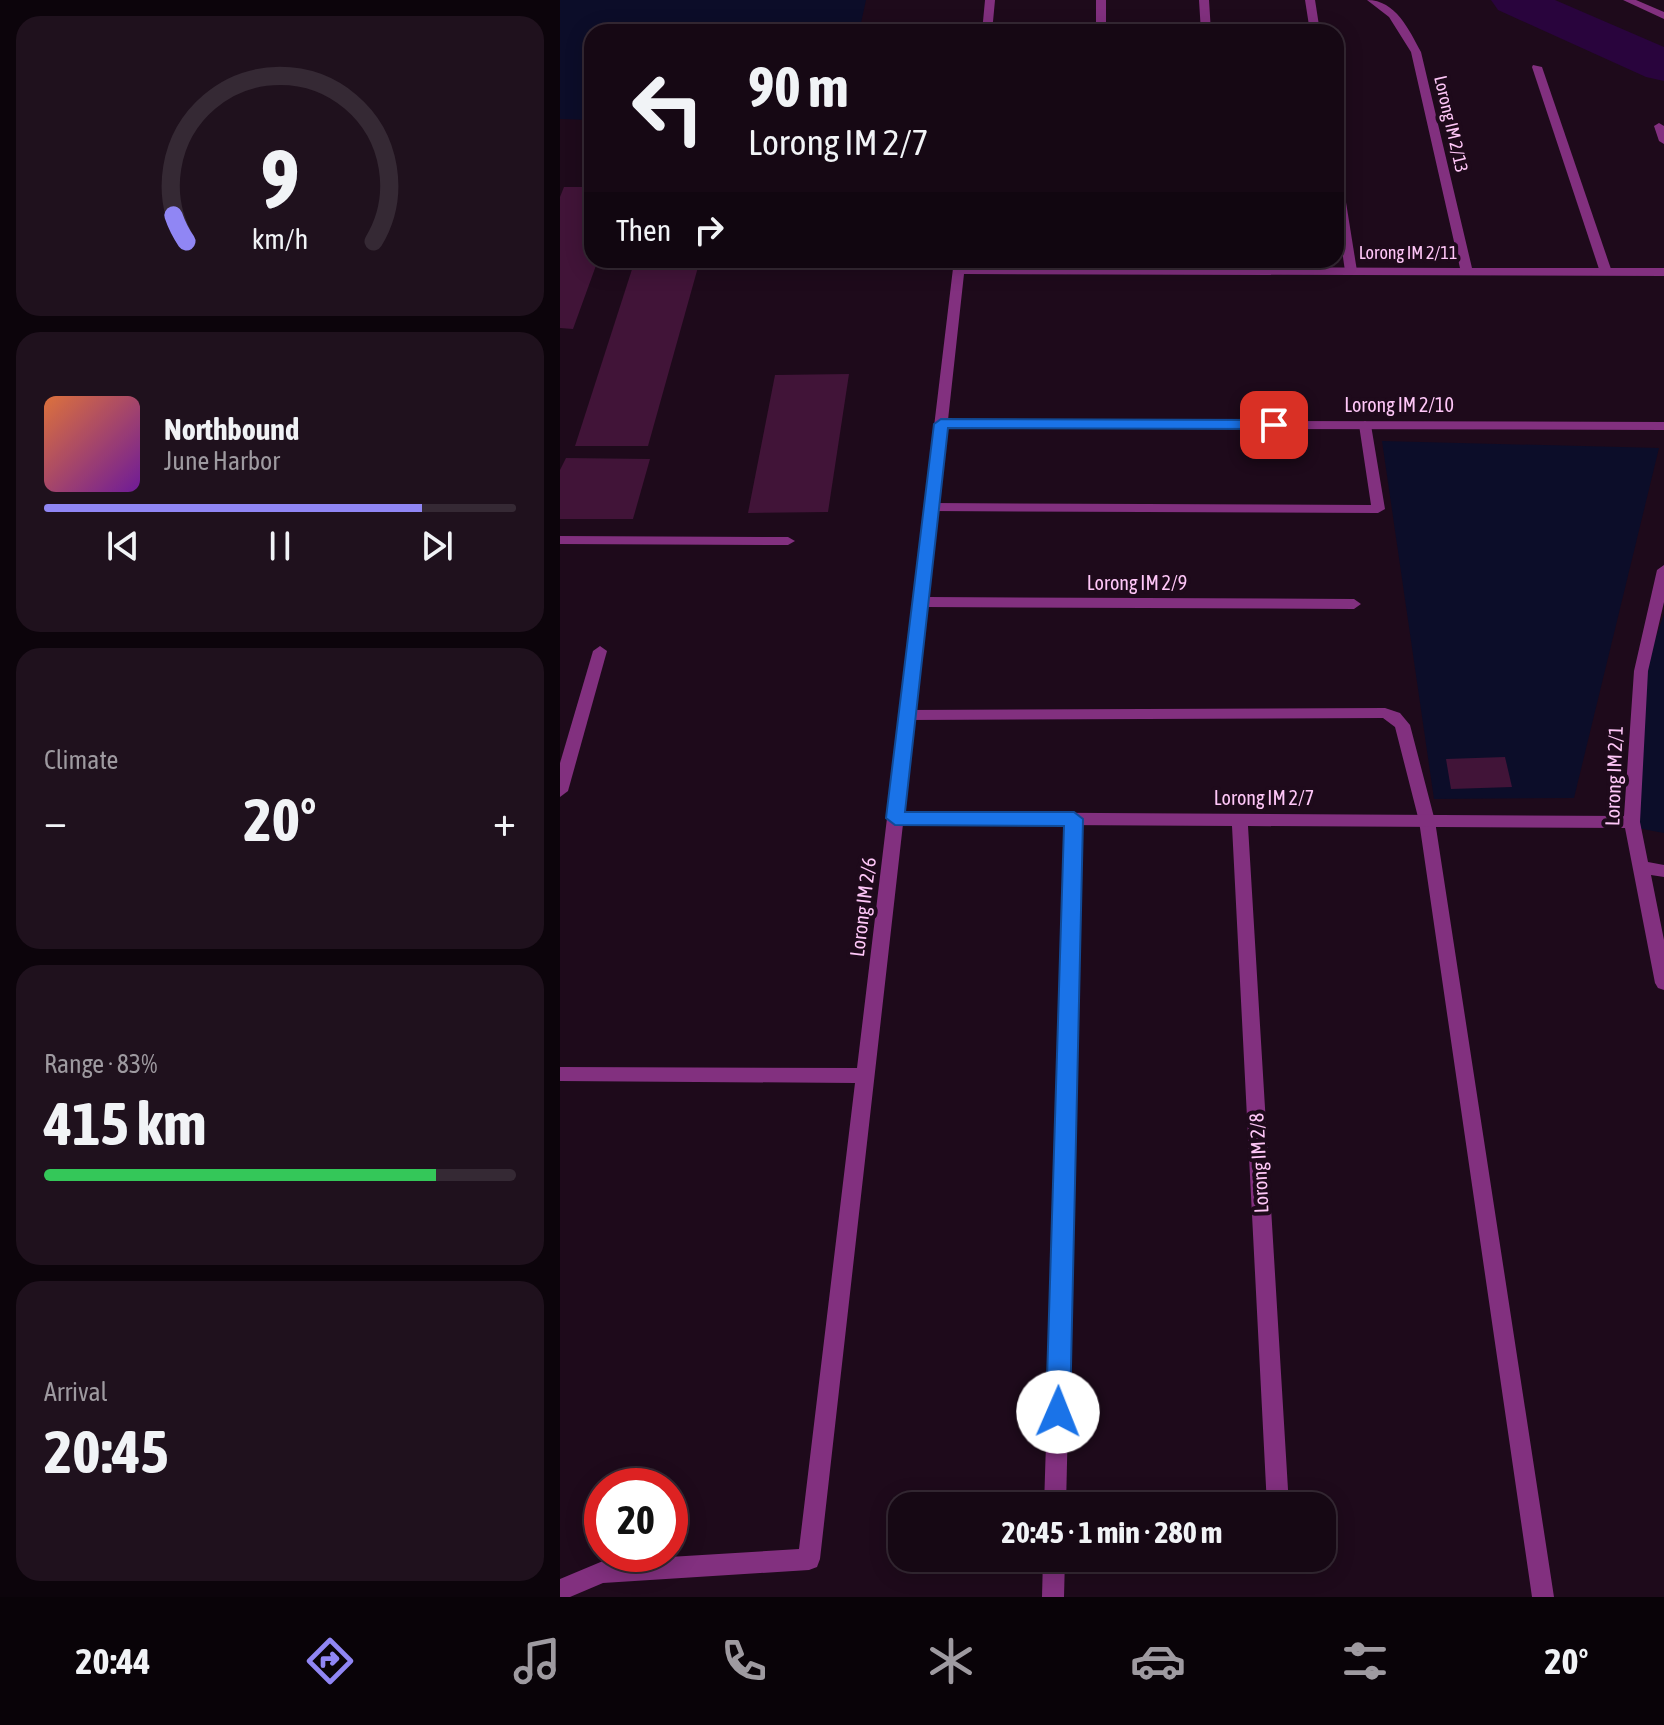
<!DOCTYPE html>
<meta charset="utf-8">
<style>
body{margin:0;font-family:"Asap Condensed",sans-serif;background:#1f111d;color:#f1f3f6;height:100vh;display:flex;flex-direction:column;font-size:30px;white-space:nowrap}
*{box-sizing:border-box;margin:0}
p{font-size:26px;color:#9e9aa0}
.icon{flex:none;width:44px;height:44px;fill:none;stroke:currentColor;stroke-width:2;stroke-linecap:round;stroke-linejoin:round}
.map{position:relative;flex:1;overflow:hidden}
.drawer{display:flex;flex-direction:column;gap:16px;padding:16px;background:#0c040b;width:560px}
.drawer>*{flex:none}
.banner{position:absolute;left:24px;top:24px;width:760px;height:244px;border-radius:24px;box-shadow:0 4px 20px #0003,0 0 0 2px #352934;background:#160814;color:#f1f3f6;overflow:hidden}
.speed{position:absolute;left:24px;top:1468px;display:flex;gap:16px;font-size:40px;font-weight:700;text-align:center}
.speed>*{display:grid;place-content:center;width:104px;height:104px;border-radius:50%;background:#160814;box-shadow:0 4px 20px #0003,0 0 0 2px #352934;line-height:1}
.speed .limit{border:12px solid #d22;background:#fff;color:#111}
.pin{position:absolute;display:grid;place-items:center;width:68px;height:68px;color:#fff;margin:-34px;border-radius:16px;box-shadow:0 4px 12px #0006}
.me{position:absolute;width:88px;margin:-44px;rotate:1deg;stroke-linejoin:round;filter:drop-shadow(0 0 6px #0008)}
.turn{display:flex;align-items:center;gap:28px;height:168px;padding:0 32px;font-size:36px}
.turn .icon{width:104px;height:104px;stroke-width:2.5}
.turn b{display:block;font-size:56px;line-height:68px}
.then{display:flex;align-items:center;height:76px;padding:0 32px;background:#0003;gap:16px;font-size:30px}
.big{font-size:60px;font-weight:700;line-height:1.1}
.drawer .card{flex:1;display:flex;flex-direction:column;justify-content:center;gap:12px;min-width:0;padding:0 28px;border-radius:24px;background:#1f111d}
.drawer .dial{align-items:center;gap:0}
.dial svg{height:208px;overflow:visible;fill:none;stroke:#352934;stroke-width:7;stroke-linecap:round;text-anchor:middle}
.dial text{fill:#f1f3f6;stroke:none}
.song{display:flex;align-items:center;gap:24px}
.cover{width:96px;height:96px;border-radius:12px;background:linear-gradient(135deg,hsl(20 70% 55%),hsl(280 70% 35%))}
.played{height:8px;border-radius:4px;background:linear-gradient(90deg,#9086f4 80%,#352934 80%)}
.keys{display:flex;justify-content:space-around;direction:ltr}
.heat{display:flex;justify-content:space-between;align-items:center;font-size:44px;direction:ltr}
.charge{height:12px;border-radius:6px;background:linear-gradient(90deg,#34c759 83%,#352934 0)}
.trip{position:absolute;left:328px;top:1492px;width:448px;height:80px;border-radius:24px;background:#160814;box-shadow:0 4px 20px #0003,0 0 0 2px #352934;font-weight:700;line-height:80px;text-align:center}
.tabs{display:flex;height:128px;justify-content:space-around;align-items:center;background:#090308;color:#9e9aa0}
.tabs .icon{width:56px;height:56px}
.tabs .current{color:#9086f4}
.tabs b{font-size:36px;color:#f1f3f6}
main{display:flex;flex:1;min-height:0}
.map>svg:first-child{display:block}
.green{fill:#0c0d29}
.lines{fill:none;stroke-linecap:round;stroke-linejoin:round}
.river{fill:#29043d;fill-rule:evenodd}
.building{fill:#411438}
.service{fill:#82307f;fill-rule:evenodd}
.minor{fill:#82307f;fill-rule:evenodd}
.route{fill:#1a73e8;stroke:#114b97;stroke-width:2}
.labels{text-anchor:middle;stroke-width:8;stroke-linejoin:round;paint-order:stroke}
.far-street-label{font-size:18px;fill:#ffc7f8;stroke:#1e0a1b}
.street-label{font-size:20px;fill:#ffc7f8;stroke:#1e0a1b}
</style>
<main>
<section class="drawer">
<div class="card dial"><svg viewBox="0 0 100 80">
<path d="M14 69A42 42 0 1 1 86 69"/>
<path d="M14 69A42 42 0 0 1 9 59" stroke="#9086f4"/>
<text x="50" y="56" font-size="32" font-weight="700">9</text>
<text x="50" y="72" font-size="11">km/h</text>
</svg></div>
<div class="card">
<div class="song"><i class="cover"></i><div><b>Northbound</b><p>June Harbor</p></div></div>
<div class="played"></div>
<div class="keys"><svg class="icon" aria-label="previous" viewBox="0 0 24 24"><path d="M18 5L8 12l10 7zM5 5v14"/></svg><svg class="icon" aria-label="pause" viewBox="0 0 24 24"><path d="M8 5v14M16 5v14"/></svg><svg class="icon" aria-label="next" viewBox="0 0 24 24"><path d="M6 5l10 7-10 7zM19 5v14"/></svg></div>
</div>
<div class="card"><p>Climate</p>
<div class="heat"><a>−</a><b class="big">20°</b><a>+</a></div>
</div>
<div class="card"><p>Range · 83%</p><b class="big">415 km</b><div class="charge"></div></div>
<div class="card"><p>Arrival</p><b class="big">20:45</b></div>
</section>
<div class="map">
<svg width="1104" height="1597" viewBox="0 0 1104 1597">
<rect width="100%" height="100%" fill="#1e0a1b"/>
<g class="green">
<polygon points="0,0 306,0 299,32 32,32 32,120 0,119"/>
<polygon points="822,441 1099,448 1014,798 874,799"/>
<polygon points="1104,614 1104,833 1066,826 1084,671"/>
</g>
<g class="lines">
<polygon class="river" points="931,0 995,0 1104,47 1104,81 1086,77 938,10"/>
</g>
<g class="building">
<polygon points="4,187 32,187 32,260 38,260 13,329 0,328 0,197"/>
<polygon points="75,260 140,260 88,446 15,446"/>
<polygon points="289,374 268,512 188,513 215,375"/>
<polygon points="6,458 90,459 73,519 0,519 0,470"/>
<polygon points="945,757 952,787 891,789 886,759"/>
</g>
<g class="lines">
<g class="service">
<rect x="536" y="0" width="10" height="32"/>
<polygon points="745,0 755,0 760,32 750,32"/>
<polygon points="973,65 982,67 1052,272 1050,274 1042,274 1040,272 972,67"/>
<polygon points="776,168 781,171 797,271 791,275 785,271 776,209"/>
<polygon points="529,260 541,260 539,272 531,272"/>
<polygon points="805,421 811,425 825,509 818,513 371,511 364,507 371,503 811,505 799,425"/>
<polygon points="0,536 228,537 235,541 228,545 0,544"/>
<polygon points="825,708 840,713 850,725 875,821 994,1597 972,1597 859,821 835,727 823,718 347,720 339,715 347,710"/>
<polygon points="514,813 522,819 506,1506 484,1506 506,819"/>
<polygon points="483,1558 505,1558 504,1597 482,1597"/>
</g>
<g class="minor">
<polygon points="425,0 435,0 432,32 422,32"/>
<polygon points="639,0 649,0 651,32 641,32"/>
<path d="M807 0C836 0 849 30 861 52L912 268H1104V276L404 274 388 420 1104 422V430L387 428 368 597 794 599 801 604 794 609 367 607 344 812 1064 816 1074 671 1097 570 1104 565V602L1088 671 1080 822 1088 862 1104 865V877L1091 875 1104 940V990L1098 988 1095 983 1065 828 688 826 729 1506H707L672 826 343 824 260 1559 257 1567 249 1570 43 1583 10 1597H0V1579L43 1561 239 1549 295 1083 0 1081V1067L297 1068 394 260H406L405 266 900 268 851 52 829 17Z"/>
<polygon points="1063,0 1076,0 1104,12 1104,19"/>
<polygon points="1099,123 1104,126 1104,144 1099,141 1094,126"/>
<polygon points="40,646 47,651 8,791 0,797 0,763 33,651"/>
<polygon points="710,1558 732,1558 729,1571 721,1574 713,1571"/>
</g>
</g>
<polygon class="route" points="381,419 714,420 722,425 714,429 388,428 345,812 514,812 523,819 510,1412 506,1420 498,1424 489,1420 486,1412 504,826 335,825 326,818 374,424"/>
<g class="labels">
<g class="far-street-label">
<text transform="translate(891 124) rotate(77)" y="6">Lorong IM 2/13</text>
<text x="848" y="259">Lorong IM 2/11</text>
</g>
<g class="street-label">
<text x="839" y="412">Lorong IM 2/10</text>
<text x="577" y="590">Lorong IM 2/9</text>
<text transform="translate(1054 776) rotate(-88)" y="7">Lorong IM 2/1</text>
<text x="704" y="805">Lorong IM 2/7</text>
<text transform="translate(303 907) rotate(-83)" y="7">Lorong IM 2/6</text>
<text transform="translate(699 1163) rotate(-93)" y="7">Lorong IM 2/8</text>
</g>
</g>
</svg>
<div class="speed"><div class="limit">20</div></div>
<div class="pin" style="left:714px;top:425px;background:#d93025"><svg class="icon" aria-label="arrive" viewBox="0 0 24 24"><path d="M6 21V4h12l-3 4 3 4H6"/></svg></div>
<svg class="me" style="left:498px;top:1412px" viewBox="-20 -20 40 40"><circle r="19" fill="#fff"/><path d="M0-13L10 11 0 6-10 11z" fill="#1a73e8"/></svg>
<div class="trip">20:45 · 1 min · 280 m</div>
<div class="banner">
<div class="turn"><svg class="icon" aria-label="left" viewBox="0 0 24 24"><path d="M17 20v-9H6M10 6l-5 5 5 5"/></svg><div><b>90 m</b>Lorong IM 2/7</div></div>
<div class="then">Then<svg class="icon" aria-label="right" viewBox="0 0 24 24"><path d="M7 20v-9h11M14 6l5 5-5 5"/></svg></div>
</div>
</div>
</main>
<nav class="tabs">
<b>20:44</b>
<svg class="icon current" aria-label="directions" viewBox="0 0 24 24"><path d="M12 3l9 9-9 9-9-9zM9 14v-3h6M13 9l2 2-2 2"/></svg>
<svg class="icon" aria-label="music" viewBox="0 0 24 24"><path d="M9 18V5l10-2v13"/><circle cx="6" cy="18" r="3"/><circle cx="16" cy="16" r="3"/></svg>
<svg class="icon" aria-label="phone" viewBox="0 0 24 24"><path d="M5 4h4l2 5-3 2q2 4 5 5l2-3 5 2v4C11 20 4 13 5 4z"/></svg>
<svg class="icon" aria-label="climate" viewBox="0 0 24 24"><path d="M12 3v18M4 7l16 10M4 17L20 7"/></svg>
<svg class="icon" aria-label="car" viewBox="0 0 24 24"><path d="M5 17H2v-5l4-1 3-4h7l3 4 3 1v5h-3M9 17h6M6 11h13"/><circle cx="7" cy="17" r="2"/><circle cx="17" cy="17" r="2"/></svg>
<svg class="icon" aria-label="filters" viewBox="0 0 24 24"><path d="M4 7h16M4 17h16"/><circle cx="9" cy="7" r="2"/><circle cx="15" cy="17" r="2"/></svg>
<b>20°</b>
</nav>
